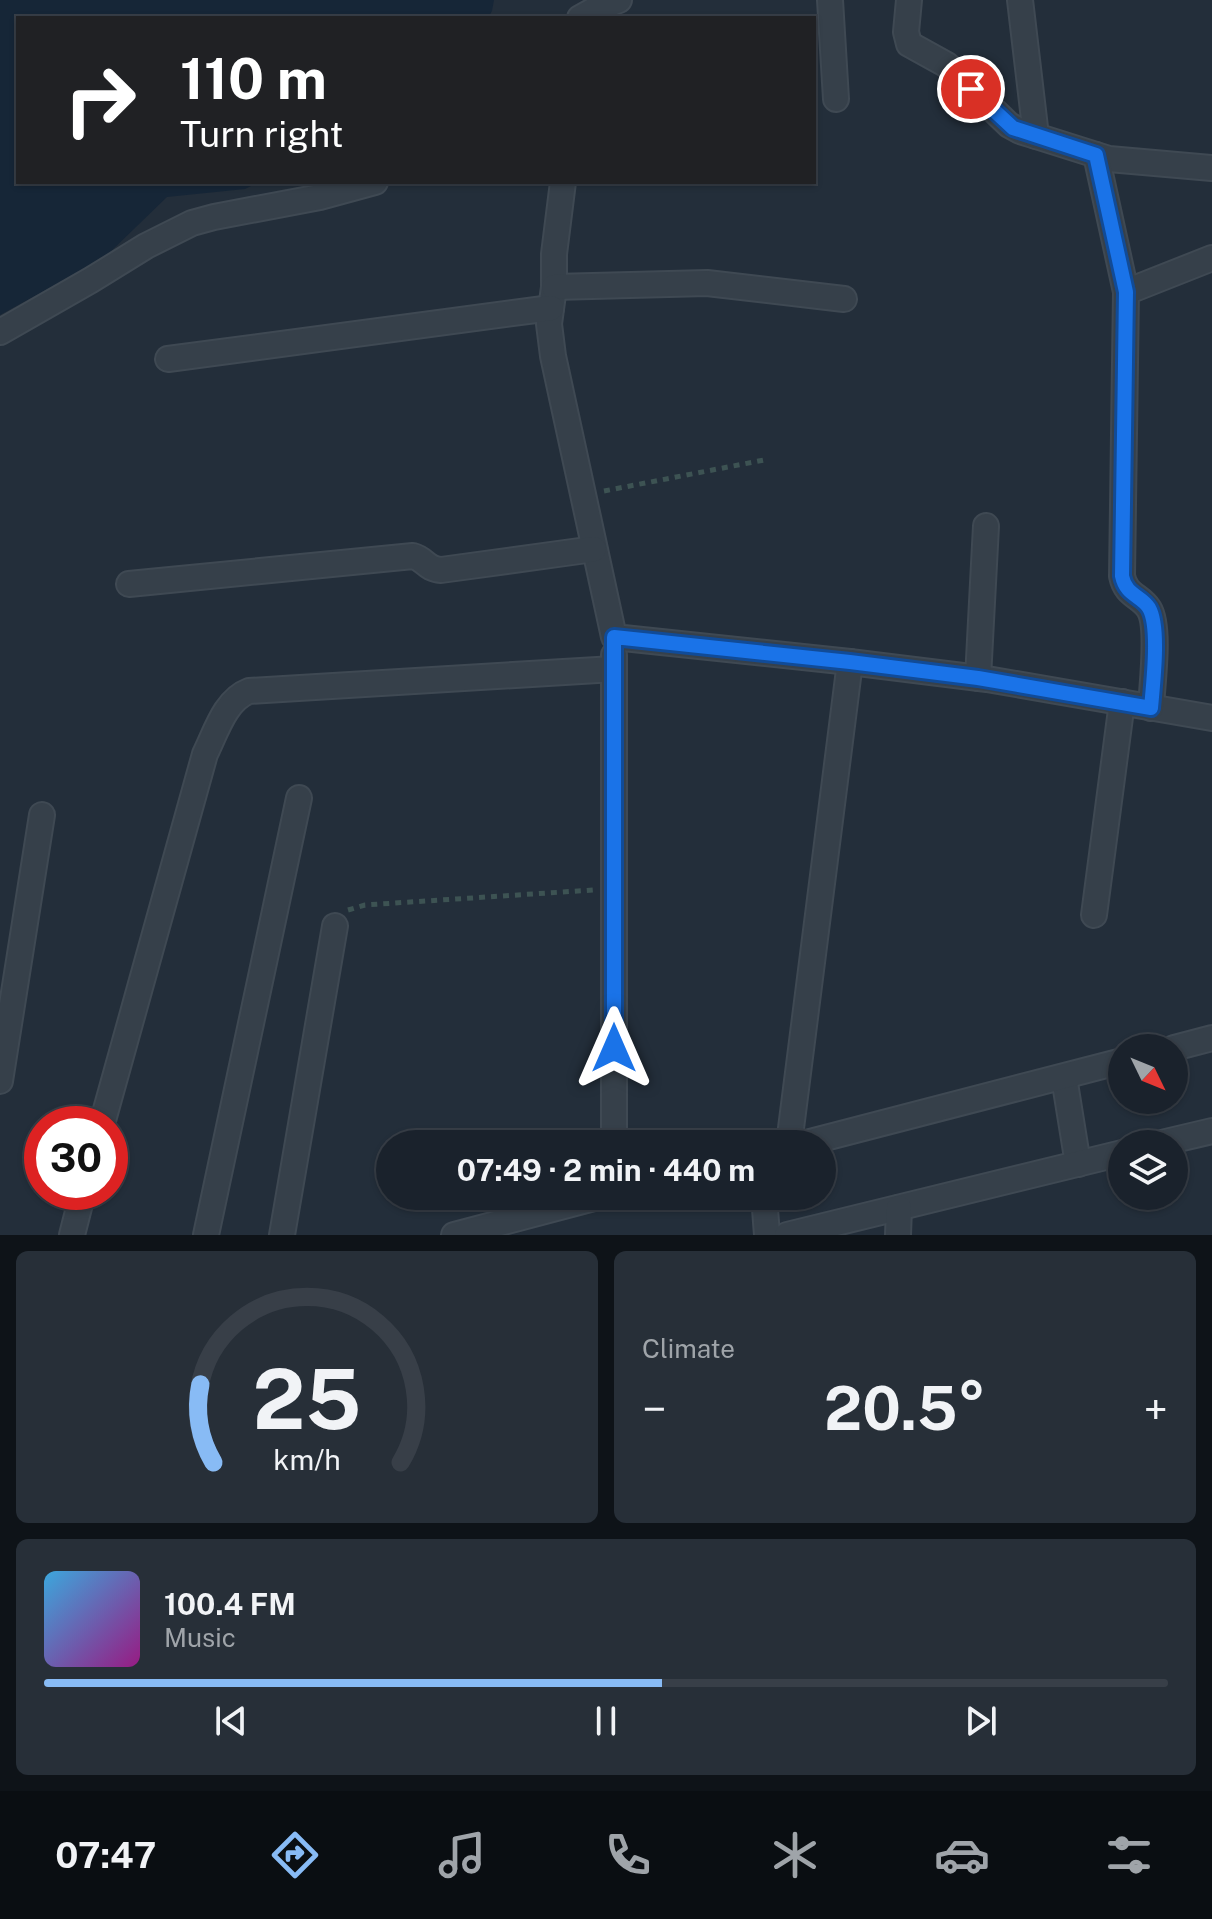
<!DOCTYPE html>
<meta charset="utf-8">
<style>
body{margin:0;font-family:"Public Sans",sans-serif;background:#272f38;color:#f1f3f6;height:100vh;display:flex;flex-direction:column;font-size:30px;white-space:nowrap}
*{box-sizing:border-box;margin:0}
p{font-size:26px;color:#9fa4a9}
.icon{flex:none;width:44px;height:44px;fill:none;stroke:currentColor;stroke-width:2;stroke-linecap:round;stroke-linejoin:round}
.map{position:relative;height:1235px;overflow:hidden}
.sheet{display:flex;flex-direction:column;gap:16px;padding:16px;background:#0e1318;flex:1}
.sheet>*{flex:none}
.hud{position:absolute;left:16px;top:16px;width:800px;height:168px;border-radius:0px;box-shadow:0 2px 6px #0004,0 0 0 2px #383f48;background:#202124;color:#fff;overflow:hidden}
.needle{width:52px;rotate:133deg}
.fabs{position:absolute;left:1108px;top:1034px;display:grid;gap:16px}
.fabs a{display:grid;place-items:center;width:80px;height:80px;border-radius:50%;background:#1a222c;box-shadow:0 2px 6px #0004,0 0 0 2px #383f48;font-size:40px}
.speed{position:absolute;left:24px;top:1106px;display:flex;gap:16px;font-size:40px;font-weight:700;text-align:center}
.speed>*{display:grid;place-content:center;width:104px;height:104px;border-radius:50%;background:#1a222c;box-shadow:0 2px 6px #0004,0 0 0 2px #383f48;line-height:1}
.speed .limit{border:12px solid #d22;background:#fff;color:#111}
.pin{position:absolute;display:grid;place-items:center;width:68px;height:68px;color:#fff;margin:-34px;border:4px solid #fff;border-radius:50%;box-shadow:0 2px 8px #0007}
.me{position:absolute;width:88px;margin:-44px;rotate:0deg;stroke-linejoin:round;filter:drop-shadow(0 0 6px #0008)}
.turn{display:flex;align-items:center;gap:28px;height:168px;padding:0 32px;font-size:36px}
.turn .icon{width:104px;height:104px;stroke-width:2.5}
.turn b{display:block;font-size:56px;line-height:68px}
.big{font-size:60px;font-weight:700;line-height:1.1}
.sheet .widget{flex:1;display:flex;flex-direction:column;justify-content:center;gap:12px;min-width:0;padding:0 28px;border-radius:12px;background:#272f38}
.sheet .dial{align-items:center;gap:0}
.dial svg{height:208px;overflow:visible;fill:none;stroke:#383f48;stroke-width:7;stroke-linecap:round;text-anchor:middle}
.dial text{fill:#f1f3f6;stroke:none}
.song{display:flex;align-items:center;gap:24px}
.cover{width:96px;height:96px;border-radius:12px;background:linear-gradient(135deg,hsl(200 70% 55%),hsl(310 70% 35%))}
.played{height:8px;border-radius:4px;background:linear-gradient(90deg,#88bbf5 55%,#383f48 55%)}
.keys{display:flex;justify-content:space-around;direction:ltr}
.heat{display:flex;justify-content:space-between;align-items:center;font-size:44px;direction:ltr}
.sheet .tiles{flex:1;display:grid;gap:16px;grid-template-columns:1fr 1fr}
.widget:last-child{grid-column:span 2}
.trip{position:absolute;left:376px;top:1130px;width:460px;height:80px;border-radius:40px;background:#1a222c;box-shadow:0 2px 6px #0004,0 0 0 2px #383f48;font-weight:700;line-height:80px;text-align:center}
.menu{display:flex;height:128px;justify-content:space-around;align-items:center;background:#0a0e12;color:#9fa4a9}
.menu .icon{width:56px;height:56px}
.menu .selected{color:#88bbf5}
.menu b{font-size:36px;color:#f1f3f6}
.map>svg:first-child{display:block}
.water{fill:#162637}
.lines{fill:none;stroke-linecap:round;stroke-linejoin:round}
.minor-casing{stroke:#3f4953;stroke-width:28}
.path{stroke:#3d5353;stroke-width:5;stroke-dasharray:6 6;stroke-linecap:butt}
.minor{stroke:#36404a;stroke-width:24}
.route-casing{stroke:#114b97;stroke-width:20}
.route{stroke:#1a73e8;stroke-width:14}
</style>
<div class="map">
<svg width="1212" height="1235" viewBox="0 0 1212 1235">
<rect width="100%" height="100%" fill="#232e3a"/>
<polygon class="water" points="0,0 494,0 492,11 488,18 18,18 18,182 259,182 245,189 167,197 104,258 0,315"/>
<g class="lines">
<defs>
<g id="minor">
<polyline points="830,0 836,99"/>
<polyline points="909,0 906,32 909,44 947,65 1009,125 1020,131 1036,136"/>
<polyline points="1020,0 1036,136 1109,159 1212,168"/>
<polyline points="580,18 596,9 619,0"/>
<polyline points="1096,155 1126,292"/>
<polyline points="563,182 554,254 554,287 549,324 553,356 614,637 850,662 987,679 1212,718"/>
<polyline points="554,287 707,283 844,299"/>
<polyline points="0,332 91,280 146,246 192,223 214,217 320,197 375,182"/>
<polyline points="168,359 551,308"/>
<path d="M129 584 413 556C425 559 426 569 441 570L594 549"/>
<polyline points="978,678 986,526"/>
<path d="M1151 708C1152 684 1160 627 1149 609 1140 595 1126 596 1122 576L1126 292 1212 258"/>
<polyline points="1094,915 1122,702"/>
<polyline points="1174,1048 1212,1038"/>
<polyline points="1064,1077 1078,1164"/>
<polyline points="0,1081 42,815"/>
<path d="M102 1124 205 754C216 732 225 700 249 691L614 669"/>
<polyline points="614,1144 614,655"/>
<polyline points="789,1144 850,662"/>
<polyline points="802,1144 1122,1061"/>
<polyline points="1157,1144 1212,1131"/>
<polyline points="764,1196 767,1235"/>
<polyline points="72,1235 83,1192"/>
<polyline points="206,1235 299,798"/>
<polyline points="282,1235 335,926"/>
<polyline points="454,1235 602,1196"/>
<polyline points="787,1235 1122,1153"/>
<polyline points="898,1235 899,1208"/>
</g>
</defs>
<use href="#minor" class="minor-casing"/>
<g class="path">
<polyline points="604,491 764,460"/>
<polyline points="348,910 365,905 593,890"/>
</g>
<use href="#minor" class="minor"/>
</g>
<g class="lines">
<defs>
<path id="route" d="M614 1048V637L850 662 978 678 1151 708C1153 684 1160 627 1149 608 1141 595 1126 596 1122 576L1126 292 1096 155 1013 128 971 89"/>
</defs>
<use href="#route" class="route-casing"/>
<use href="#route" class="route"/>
</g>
</svg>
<div class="fabs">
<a><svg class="needle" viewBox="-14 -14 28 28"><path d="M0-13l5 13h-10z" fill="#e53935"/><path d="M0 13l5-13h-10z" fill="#9fa4a9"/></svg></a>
<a><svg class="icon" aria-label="layers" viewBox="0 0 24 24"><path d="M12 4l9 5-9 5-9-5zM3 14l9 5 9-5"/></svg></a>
</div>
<div class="speed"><div class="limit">30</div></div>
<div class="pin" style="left:971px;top:89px;background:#d93025"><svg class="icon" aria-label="arrive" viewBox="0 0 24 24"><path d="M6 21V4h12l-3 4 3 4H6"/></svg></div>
<svg class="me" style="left:614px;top:1048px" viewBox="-20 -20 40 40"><path d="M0-17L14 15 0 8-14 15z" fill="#1a73e8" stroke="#fff" stroke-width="4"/></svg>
<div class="trip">07:49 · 2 min · 440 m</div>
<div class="hud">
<div class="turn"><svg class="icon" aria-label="right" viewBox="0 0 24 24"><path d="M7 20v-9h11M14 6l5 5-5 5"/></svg><div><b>110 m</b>Turn right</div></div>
</div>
</div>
<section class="sheet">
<div class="tiles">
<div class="widget dial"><svg viewBox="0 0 100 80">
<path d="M14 69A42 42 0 1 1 86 69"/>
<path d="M14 69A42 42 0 0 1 9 39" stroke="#88bbf5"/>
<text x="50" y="56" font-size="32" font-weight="700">25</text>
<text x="50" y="72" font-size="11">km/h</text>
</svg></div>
<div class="widget"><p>Climate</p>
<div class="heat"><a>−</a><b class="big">20.5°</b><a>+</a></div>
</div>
<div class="widget">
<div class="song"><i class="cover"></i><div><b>100.4 FM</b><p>Music</p></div></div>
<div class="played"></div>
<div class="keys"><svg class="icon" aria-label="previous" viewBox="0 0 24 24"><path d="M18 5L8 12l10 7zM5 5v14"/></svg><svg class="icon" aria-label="pause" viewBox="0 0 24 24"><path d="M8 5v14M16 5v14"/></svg><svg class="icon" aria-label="next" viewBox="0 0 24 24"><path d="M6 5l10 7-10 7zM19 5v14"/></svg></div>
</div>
</div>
</section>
<nav class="menu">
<b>07:47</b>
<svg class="icon selected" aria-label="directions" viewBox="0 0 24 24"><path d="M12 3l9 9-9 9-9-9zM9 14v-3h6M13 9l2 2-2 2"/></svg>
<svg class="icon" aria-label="music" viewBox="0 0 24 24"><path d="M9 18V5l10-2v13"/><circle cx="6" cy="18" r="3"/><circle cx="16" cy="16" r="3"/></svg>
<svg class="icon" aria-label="phone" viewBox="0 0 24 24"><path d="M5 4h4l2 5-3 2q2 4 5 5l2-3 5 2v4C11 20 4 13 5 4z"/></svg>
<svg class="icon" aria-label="climate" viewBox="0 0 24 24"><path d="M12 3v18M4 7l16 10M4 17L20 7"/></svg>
<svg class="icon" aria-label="car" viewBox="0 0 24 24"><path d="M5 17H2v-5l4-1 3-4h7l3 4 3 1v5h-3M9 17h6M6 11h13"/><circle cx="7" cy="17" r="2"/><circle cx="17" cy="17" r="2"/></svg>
<svg class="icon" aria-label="filters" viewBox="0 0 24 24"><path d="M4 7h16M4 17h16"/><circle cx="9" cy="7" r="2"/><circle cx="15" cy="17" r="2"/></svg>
</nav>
